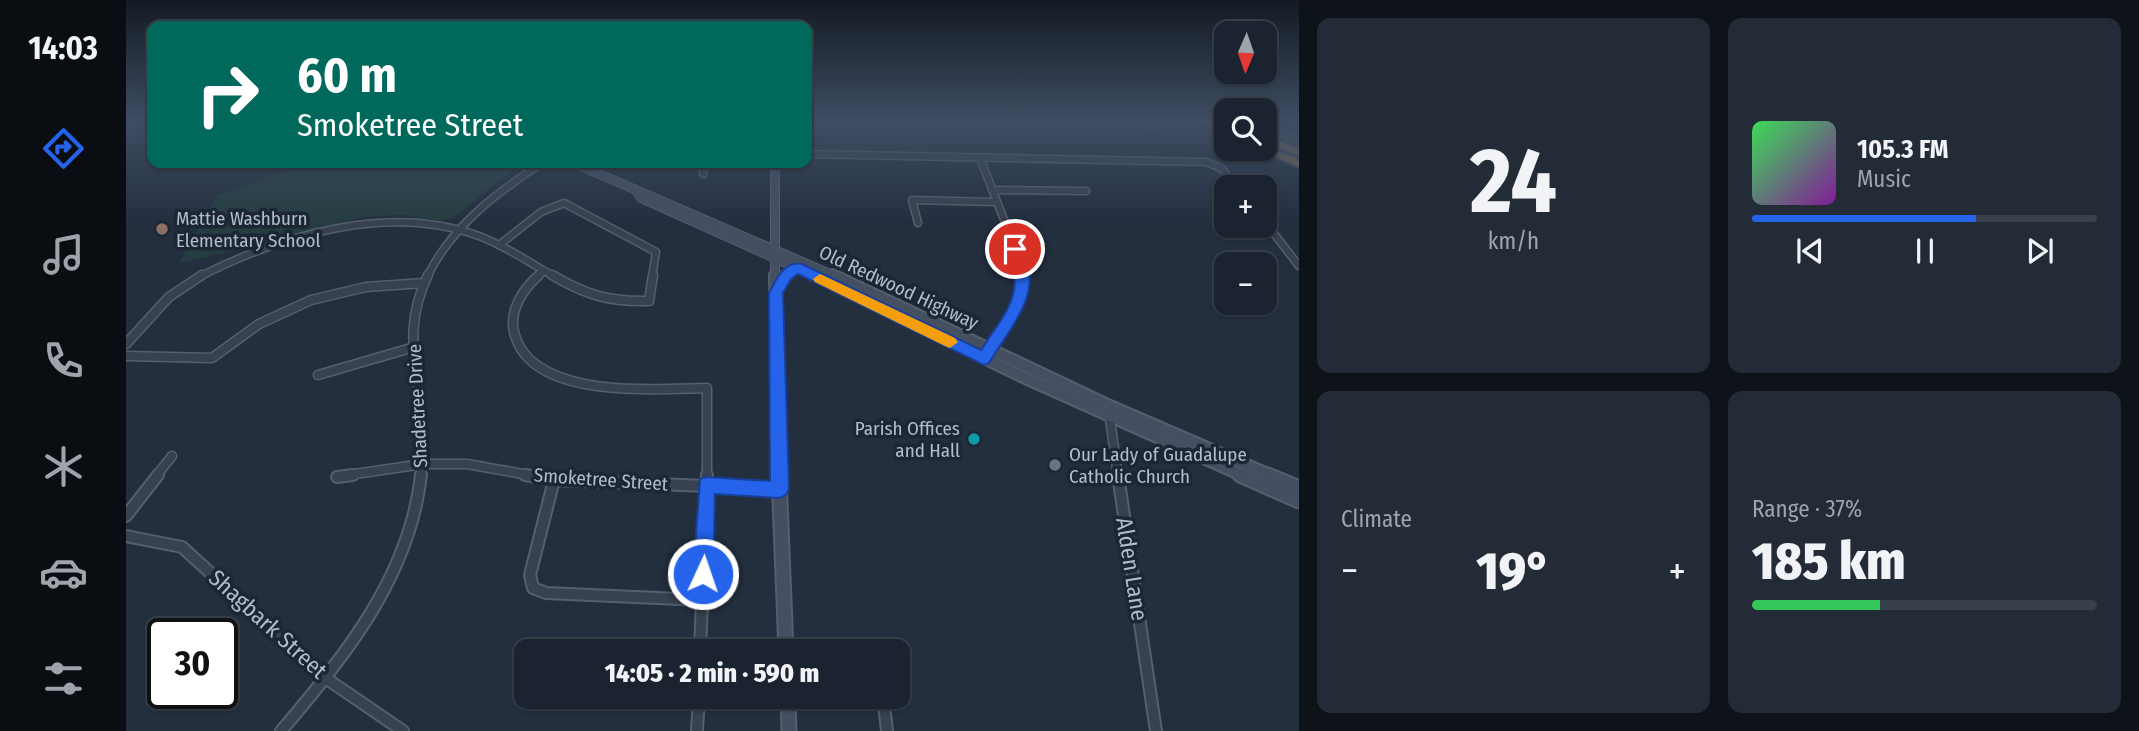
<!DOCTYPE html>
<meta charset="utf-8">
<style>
body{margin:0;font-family:"Fira Sans Condensed",sans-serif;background:#232b37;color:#f1f3f6;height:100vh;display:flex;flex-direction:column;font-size:26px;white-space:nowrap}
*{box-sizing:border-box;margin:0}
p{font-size:23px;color:#9fa4aa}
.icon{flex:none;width:38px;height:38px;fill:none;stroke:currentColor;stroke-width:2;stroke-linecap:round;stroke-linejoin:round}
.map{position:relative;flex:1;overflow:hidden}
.panel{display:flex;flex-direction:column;gap:18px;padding:18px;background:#0e131a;width:840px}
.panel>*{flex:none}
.top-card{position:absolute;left:21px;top:21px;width:665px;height:147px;border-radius:14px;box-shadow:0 2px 5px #0004,0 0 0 2px #38404b;background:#00695c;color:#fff;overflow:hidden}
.needle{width:46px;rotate:182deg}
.controls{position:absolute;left:1088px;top:21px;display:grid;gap:14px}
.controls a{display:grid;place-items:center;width:63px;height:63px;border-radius:14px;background:#1a232f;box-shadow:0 2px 5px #0004,0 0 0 2px #38404b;font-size:35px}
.speed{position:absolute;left:21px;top:618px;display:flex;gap:14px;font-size:35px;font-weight:700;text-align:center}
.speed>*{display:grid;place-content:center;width:91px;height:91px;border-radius:50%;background:#1a232f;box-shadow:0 2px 5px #0004,0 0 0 2px #38404b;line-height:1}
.speed .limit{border:4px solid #111;border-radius:10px;background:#fff;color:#111}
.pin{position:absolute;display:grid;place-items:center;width:60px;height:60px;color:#fff;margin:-30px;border:4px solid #fff;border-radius:50%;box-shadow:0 2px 7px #0007}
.me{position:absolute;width:77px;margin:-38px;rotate:3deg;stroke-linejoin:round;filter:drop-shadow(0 0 5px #0008)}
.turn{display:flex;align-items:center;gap:24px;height:147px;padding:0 35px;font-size:32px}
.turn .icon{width:91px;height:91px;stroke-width:2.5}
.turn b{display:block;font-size:49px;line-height:60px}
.big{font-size:52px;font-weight:800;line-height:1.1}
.panel .card{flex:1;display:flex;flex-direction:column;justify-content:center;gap:10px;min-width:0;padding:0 24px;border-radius:14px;background:#232b37}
.panel .dial{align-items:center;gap:0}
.dial b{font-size:91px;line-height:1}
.song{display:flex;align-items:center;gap:21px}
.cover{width:84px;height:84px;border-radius:10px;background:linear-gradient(135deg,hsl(130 70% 55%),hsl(290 70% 35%))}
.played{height:7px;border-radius:4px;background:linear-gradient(90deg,#2563eb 65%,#38404b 65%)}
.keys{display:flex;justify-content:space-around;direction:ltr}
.heat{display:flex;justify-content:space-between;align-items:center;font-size:38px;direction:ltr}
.charge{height:10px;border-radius:5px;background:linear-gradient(90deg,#34c759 37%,#38404b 0)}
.panel .tiles{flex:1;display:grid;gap:18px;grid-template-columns:repeat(2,1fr)}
.trip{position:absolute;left:388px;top:639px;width:396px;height:70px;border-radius:14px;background:#1a232f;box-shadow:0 2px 5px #0004,0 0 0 2px #38404b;font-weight:800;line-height:70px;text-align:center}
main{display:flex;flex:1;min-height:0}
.menu{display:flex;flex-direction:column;width:126px;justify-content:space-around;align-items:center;background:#0a0e13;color:#9fa4aa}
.menu .icon{width:49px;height:49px}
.menu .current{color:#2563eb}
.menu b{font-size:32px;color:#f1f3f6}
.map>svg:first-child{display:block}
.green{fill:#253d40}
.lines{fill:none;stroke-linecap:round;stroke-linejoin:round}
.street-far2-casing{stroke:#555f6d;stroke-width:9}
.street-far1-casing{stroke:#555f6d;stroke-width:11}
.street-casing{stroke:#555f6d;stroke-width:14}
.secondary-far2-casing{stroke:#555f6d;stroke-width:10}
.secondary-far1-casing{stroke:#555f6d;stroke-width:14}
.secondary-casing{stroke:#555f6d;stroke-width:17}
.highway-casing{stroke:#424c5a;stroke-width:4}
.street-far2{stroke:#37414f;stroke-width:6}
.street-far1{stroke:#37414f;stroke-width:8}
.street{stroke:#37414f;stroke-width:10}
.secondary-far2{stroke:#454f62;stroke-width:8}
.secondary-far1{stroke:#454f62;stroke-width:10}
.secondary{stroke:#454f62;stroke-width:13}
.highway{fill:#766954;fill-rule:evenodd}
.route{fill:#2563eb;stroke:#184099;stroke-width:2}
.slow{fill:#f59e0b}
.education-dot{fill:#8d6e63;stroke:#1c2634;stroke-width:2.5}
.culture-dot{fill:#0f9aa8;stroke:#1c2634;stroke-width:2.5}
.worship-dot{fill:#6b7280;stroke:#1c2634;stroke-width:2.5}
.labels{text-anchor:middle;stroke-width:7;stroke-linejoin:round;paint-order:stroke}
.poi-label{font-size:19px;fill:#b3bcca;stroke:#1c2634;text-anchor:start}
.street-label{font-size:19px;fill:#b3bcca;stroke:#1c2634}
.near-street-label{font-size:23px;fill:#b3bcca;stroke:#1c2634}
</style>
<main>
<nav class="menu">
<b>14:03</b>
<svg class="icon current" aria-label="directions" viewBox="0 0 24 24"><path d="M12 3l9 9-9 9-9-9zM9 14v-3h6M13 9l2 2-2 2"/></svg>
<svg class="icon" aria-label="music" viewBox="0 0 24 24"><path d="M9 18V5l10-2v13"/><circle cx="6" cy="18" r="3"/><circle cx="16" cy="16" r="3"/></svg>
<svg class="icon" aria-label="phone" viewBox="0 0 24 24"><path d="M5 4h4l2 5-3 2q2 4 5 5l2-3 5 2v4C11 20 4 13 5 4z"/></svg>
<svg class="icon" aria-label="climate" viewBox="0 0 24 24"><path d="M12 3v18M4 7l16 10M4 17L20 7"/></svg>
<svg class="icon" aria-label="car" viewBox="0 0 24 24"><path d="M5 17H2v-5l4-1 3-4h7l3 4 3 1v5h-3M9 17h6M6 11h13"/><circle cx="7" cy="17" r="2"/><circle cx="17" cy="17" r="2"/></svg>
<svg class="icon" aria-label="filters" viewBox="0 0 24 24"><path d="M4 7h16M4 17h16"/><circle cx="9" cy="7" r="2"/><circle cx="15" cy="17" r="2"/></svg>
</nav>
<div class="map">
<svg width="1173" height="731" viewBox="0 0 1173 731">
<rect width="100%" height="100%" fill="#232f3f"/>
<polygon class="green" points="168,163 396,163 327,218 316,221 276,215 236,217 158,239 53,263 90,196 160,171"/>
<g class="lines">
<defs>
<g id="street-far2">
<polyline points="1016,121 1025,125"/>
<polyline points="681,154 1080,162 1095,168 1111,187"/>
<polyline points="854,158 898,271 898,277"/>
<polyline points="577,174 578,163"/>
<polyline points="866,190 960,191"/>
<polyline points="1139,222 1173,266"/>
<polyline points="792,223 786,200 871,202"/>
<polyline points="373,245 415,212 438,203 530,252 526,277"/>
<path d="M73 277C156 235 262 203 353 236 380 246 404 263 429 277"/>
<path d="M301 277C326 226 370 193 416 163"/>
<polyline points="411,277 418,271"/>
</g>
<g id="street-far1">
<path d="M413 275C397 289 383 310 388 332 404 400 527 389 581 388V476"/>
<path d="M426 275C460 295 483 302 523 301L527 275"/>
<polyline points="0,344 43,297 76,275"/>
<polyline points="861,354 891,304 898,275"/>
<polyline points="0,356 86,358 133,324 185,300 240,287 298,283"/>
<polyline points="192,375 285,348"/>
<polyline points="983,412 992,476"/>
<polyline points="30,476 46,456"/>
<polyline points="215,476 297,464 341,464 408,476"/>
<path d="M295 476C297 449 296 421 293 394 287 348 281 319 302 275"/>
</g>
<g id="street">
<polyline points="399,475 428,480 654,489"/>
<polyline points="992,475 1030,731"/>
<polyline points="211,477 227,475"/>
<polyline points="428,480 404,575 407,588 420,593 576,600"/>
<polyline points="0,516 32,475"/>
<polyline points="0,536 56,547 201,679 277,731"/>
<polyline points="574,651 581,475"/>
<polyline points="757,696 761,731"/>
<path d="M155 731C219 657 284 575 295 475"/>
<polyline points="571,731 573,696"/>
</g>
<g id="secondary-far2">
<polyline points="1139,126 1173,141"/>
<polyline points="448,163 711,277"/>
<polyline points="649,163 649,277"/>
<polyline points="511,192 515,198 691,277"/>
<polyline points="658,277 671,267"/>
</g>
<g id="secondary-far1">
<polyline points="649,275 653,476"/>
<polyline points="688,275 895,376 1118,476"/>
<polyline points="707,275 984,406 1146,476"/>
<polyline points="651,290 660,275"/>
</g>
<g id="secondary">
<polyline points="653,475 660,651"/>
<polyline points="1114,475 1173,501"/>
<polyline points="1142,475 1173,488"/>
<polyline points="662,696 663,731"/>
</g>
<g id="highway">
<polygon points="1075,121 1087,121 1101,126 1101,133"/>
<polygon points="1139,135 1173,149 1173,156 1139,142"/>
<polygon points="1139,145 1173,160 1173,167 1135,150 1139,149"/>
</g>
</defs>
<use href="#street-far2" class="street-far2-casing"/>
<use href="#street-far1" class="street-far1-casing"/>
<use href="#street" class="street-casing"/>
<use href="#secondary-far2" class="secondary-far2-casing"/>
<use href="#secondary-far1" class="secondary-far1-casing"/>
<use href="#secondary" class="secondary-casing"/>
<use href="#highway" class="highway-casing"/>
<use href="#street-far2" class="street-far2"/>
<use href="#street-far1" class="street-far1"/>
<use href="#street" class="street"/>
<use href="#secondary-far2" class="secondary-far2"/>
<use href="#secondary-far1" class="secondary-far1"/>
<use href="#secondary" class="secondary"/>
<use href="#highway" class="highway"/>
</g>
<linearGradient id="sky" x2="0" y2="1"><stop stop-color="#131a23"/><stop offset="0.54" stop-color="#3f4d63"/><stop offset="1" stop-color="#3f4d63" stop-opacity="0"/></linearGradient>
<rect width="1173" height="223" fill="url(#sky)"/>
<path class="route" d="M889 244C897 247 898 254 901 262 914 297 880 334 863 363L858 365 672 274 665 279 657 293 663 489 660 495 654 498 589 494 587 574 584 581 577 584 570 581 567 574 574 479 580 477 644 481 643 293C650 280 658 260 676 264L855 350C879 312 900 296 882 249Z"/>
<polygon class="slow" points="694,274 829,338 832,342 824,348 819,346 689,282 687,279"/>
<circle class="education-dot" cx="36" cy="229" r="7"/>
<circle class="culture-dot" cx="848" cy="439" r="7"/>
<circle class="worship-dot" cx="929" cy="465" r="7"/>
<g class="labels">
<g class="poi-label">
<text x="50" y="225">Mattie Washburn<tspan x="50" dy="22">Elementary School</tspan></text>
<text x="834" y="435" text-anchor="end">Parish Offices<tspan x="834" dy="22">and Hall</tspan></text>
<text x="943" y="461">Our Lady of Guadalupe<tspan x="943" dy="22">Catholic Church</tspan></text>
</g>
<g class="street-label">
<text transform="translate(773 287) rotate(25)" y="7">Old Redwood Highway</text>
<text transform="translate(291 406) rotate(-93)" y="7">Shadetree Drive</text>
<text transform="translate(475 479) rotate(4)" y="7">Smoketree Street</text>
</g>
<g class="near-street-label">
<text transform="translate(1006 569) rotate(81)" y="8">Alden Lane</text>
<text transform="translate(142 624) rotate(42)" y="8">Shagbark Street</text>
</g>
</g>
</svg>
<div class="controls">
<a><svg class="needle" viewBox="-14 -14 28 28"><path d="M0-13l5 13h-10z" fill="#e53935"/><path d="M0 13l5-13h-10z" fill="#9fa4aa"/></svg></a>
<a><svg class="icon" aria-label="search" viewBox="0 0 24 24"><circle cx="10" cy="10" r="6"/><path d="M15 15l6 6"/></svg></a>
<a>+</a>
<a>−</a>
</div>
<div class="speed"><div class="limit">30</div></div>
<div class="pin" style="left:889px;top:249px;background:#d93025"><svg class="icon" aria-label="arrive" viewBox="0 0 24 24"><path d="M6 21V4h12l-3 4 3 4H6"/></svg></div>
<svg class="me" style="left:577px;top:574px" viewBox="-20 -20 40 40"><circle r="17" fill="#2563eb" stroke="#fff" stroke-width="3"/><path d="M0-11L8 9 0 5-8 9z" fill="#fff"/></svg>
<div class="trip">14:05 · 2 min · 590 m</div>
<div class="top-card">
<div class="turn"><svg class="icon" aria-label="right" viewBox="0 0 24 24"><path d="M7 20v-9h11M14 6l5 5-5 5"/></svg><div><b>60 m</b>Smoketree Street</div></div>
</div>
</div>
<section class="panel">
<div class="tiles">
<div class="card dial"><b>24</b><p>km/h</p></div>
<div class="card">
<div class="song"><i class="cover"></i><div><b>105.3 FM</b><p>Music</p></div></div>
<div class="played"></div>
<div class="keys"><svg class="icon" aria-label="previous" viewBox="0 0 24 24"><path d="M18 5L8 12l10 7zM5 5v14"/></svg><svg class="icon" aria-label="pause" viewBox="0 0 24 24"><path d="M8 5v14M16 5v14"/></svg><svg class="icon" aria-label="next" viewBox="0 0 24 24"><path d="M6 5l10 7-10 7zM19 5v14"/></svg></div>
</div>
<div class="card"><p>Climate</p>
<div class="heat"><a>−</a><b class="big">19°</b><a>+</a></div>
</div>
<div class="card"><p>Range · 37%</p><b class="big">185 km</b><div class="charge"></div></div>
</div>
</section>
</main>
